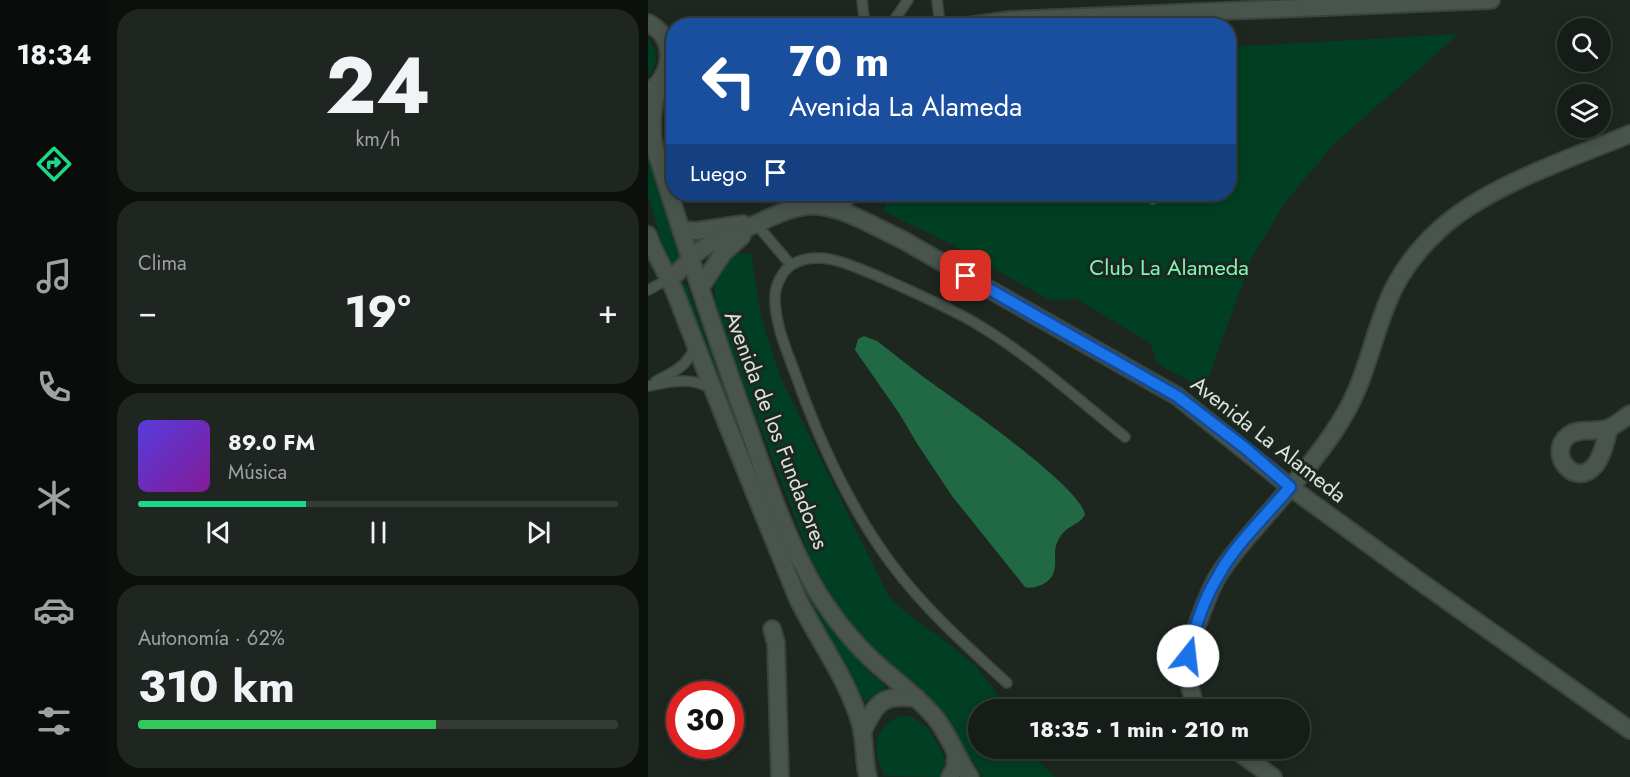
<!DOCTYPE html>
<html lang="es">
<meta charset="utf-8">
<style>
body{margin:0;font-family:Jost,sans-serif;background:#1f2621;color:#f1f3f6;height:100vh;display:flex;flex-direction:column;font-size:22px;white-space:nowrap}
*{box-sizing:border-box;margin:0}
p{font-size:20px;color:#9ea2a2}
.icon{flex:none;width:33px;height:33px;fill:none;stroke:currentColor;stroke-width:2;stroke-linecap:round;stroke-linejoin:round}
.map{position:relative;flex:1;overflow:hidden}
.side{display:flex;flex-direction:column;gap:9px;padding:9px;background:#0c100d;width:540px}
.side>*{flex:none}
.hud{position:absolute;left:18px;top:18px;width:570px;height:183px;border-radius:24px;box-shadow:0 3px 15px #0003,0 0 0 2px #353b37;background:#1a4fa0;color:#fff;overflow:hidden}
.tools{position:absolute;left:909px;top:18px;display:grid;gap:12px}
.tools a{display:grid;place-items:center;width:54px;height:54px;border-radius:50%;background:#161d18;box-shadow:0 3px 15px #0003,0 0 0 2px #353b37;font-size:30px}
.speed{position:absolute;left:18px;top:681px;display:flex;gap:12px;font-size:30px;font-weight:700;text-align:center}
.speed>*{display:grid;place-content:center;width:78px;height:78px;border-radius:50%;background:#161d18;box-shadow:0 3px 15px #0003,0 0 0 2px #353b37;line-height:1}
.speed .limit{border:9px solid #d22;background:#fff;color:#111}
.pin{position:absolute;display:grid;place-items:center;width:51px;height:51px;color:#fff;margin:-26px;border-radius:12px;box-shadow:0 3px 9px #0006}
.me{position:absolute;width:66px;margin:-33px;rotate:16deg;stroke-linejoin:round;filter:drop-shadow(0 0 4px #0008)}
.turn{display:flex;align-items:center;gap:21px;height:126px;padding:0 24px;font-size:27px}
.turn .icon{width:78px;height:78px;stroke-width:2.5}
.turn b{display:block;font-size:42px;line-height:51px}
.then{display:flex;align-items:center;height:57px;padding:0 24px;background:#0003;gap:12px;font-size:22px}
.big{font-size:45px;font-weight:700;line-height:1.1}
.side .widget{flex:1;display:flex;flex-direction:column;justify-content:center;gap:9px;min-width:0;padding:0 21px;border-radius:24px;background:#1f2621}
.side .dial{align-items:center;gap:0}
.dial b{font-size:78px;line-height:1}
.song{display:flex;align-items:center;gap:18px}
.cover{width:72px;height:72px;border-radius:9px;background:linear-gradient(135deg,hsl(250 70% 55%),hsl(290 70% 35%))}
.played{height:6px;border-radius:3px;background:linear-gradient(90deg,#1cd988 35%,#353b37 35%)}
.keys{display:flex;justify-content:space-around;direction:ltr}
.heat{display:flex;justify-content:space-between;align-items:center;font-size:33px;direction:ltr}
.charge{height:9px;border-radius:4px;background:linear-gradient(90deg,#34c759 62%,#353b37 0)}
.trip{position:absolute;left:320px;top:699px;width:342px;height:60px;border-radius:30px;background:#161d18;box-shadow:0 3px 15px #0003,0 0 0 2px #353b37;font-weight:700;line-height:60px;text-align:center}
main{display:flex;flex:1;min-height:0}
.dock{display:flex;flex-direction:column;width:108px;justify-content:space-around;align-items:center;background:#090c0a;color:#9ea2a2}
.dock .icon{width:42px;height:42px}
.dock .current{color:#1cd988}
.dock b{font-size:27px;color:#f1f3f6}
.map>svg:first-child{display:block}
.green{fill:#003f23}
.water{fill:#216844}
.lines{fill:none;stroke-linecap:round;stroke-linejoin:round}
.service-casing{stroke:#3a433d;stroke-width:12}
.minor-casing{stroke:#3a433d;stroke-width:20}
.tertiary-casing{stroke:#3a433d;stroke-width:20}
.service{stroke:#48544c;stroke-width:9}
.minor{stroke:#48544c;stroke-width:16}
.tertiary{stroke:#48544c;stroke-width:16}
.route-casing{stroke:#114b97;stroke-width:15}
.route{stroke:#1a73e8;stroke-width:10}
.labels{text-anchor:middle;stroke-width:6;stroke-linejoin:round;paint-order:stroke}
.park-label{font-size:22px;fill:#7ff8b5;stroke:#1d2720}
.street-label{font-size:22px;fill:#dce3de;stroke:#1d2720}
</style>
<main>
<nav class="dock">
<b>18:34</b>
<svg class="icon current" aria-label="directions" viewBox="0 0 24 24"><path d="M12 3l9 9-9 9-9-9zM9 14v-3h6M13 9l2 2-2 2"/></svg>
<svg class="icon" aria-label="music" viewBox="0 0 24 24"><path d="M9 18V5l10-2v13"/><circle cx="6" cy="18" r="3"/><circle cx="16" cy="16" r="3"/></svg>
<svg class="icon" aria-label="phone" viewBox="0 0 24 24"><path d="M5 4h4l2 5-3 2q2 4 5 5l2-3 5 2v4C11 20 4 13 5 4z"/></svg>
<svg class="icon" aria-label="climate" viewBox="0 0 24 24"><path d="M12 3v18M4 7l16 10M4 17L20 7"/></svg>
<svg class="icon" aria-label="car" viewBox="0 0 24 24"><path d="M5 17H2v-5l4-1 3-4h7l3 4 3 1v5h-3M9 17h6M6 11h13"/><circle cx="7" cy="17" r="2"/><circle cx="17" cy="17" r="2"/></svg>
<svg class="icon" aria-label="filters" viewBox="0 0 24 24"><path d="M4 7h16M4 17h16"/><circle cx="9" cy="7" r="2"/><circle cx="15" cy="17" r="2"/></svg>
</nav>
<section class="side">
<div class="widget dial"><b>24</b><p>km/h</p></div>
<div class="widget"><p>Clima</p>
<div class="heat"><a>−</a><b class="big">19°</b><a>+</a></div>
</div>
<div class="widget">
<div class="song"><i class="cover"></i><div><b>89.0 FM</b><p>Música</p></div></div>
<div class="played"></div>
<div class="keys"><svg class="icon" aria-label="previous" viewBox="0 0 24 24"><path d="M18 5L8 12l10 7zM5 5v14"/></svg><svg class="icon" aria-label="pause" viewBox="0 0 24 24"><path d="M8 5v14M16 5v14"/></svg><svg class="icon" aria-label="next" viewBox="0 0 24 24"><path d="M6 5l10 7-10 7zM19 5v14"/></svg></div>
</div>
<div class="widget"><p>Autonomía · 62%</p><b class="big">310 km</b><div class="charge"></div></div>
</section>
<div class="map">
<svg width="982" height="777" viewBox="0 0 982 777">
<rect width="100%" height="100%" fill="#1d2720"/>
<g class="green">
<polygon points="811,34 688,142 639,200 604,257 562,374 552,387 509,363 502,343 429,299 402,300 297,241 235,211 244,194 580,194 581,47"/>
<path d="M0 39C10 51 11 64 0 77Z"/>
<path d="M25 97V152C19 129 14 120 25 97Z"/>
<polygon points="0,155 31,256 25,267 21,268 0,196"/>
<polygon points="53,194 111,194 63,199"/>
<path d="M91 253 103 254 113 316 132 376 240 595C263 622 295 636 321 660 337 674 347 692 358 709L330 710V748L383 749 395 765 407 777H335L307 735 215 641 190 608 163 559 77 335C67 303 54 272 91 253Z"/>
<polygon points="38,284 92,432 155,583 185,632 220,671 237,686 235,691 217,702 151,586 33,285"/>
<path d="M252 716H262L279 727 293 750 298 762 296 777 237 776C224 752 224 728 252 716Z"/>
</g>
<g class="water">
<polygon points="491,194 514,194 515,201 504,205"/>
<path d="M216 336 229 341C249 356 268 372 288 386 315 405 434 488 437 515 431 525 421 525 415 533 401 550 411 560 405 574 402 583 386 590 377 587L304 496 270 445 251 413 207 350 210 339Z"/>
</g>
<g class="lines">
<defs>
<g id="service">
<polyline points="214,0 217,26"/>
<polyline points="289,0 292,26"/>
<polyline points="242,26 260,0"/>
<polyline points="108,224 143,265"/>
<polyline points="0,290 21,279"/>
<path d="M8 381C26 372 40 366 47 346"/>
<path d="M0 386C23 382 42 376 64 389"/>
<path d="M359 683C319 646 278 610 245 566 203 510 170 438 147 373 138 349 127 324 127 298 127 286 134 270 145 264 171 249 202 265 227 275 259 289 291 303 322 320 378 352 427 397 477 437"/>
</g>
<g id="minor">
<polyline points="320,26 362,20 843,0"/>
<polyline points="188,209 201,194"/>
<polyline points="33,230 48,231 95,224"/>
<path d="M21 279C33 271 40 260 51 251 65 240 85 234 101 227 119 219 138 209 158 206 191 203 224 226 253 239L529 396 642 487 770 580 982 730"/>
<polyline points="52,288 75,253 94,236"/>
<path d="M961 428C958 440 955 454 948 464 928 491 897 453 921 435 931 428 946 432 958 429 966 427 975 419 982 414"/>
<polyline points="124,629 128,643 132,777"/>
<path d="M549 710C535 675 539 651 552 617 557 604 562 589 570 576 581 558 595 542 609 526 640 490 675 453 698 412 717 379 724 341 738 306 749 276 769 250 792 229 838 186 924 158 982 134"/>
<polyline points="585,748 625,777"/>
</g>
<g id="tertiary">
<path d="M0 23C28 37 26 72 3 90"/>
<path d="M11 84C5 104 2 124 6 145 35 237 65 330 98 421 118 479 138 540 170 593 187 620 207 645 231 666 249 682 268 696 285 715 301 733 308 757 322 777"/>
<path d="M0 235C7 257 21 275 29 297 68 398 109 499 150 599 170 640 199 678 212 722 218 740 215 759 220 777"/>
<path d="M214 733C228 702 234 694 269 698"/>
<polyline points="302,777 307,768 308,752"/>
</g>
</defs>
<use href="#service" class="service-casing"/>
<use href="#minor" class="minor-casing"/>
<use href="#tertiary" class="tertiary-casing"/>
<use href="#service" class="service"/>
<use href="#minor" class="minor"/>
<use href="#tertiary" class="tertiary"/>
</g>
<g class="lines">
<defs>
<path id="route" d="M318 276 529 396 597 448 642 487C618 516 587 544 569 578 555 601 546 630 540 656"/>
</defs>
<use href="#route" class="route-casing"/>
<use href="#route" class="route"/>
</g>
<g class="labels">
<g class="park-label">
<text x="521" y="275">Club La Alameda</text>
</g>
<g class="street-label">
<text transform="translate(129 430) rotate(69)" y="8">Avenida de los Fundadores</text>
<text transform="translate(621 439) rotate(38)" y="8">Avenida La Alameda</text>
</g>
</g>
</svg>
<div class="tools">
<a><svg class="icon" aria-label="search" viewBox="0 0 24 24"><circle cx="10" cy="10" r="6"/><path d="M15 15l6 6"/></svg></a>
<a><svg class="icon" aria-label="layers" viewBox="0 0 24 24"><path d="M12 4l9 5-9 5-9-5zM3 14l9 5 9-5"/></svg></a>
</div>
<div class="speed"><div class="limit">30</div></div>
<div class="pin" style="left:318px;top:276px;background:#d93025"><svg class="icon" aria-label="arrive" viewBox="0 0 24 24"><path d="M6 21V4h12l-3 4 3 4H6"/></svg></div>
<svg class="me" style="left:540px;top:656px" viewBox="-20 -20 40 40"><circle r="19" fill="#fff"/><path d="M0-13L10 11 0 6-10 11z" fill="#1a73e8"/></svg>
<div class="trip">18:35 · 1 min · 210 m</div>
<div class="hud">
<div class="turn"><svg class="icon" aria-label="left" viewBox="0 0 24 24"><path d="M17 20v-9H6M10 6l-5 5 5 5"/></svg><div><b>70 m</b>Avenida La Alameda</div></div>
<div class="then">Luego<svg class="icon" aria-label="arrive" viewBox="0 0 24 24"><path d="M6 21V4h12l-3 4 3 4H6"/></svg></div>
</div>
</div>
</main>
